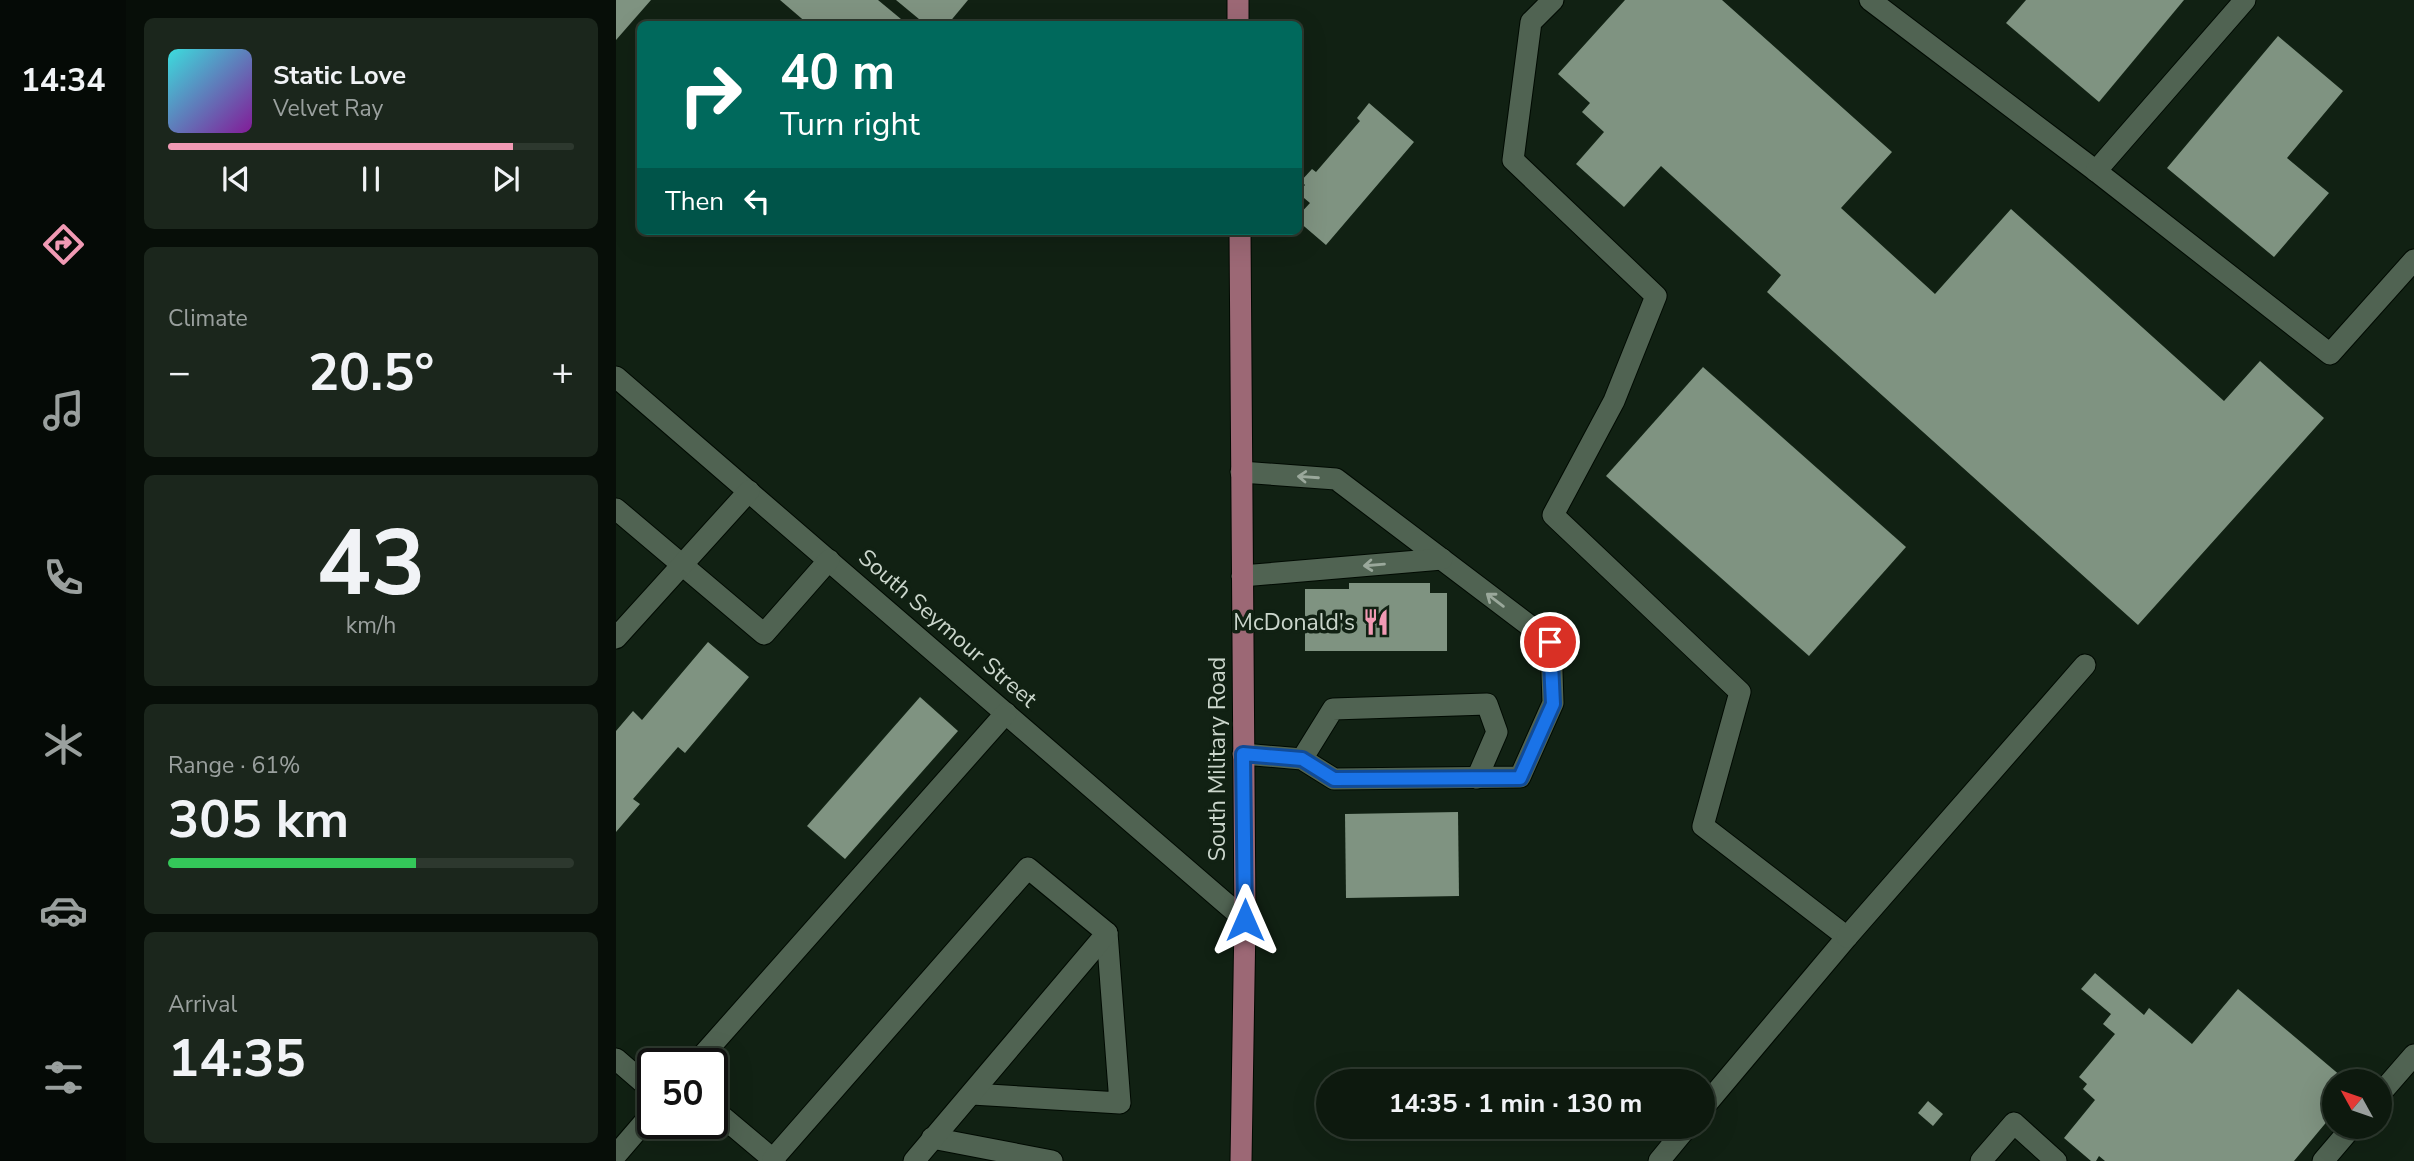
<!DOCTYPE html>
<meta charset="utf-8">
<style>
body{margin:0;font-family:"Nunito Sans",sans-serif;background:#1b261c;color:#f1f3f6;height:100vh;display:flex;flex-direction:column;font-size:26px;white-space:nowrap}
*{box-sizing:border-box;margin:0}
p{font-size:23px;color:#9aa09e}
.icon{flex:none;width:38px;height:38px;fill:none;stroke:currentColor;stroke-width:2;stroke-linecap:round;stroke-linejoin:round}
.map{position:relative;flex:1;overflow:hidden}
.side{display:flex;flex-direction:column;gap:18px;padding:18px;background:#070e08;width:490px}
.side>*{flex:none}
.guide{position:absolute;left:21px;top:21px;width:665px;height:214px;border-radius:10px;box-shadow:0 7px 28px #0002,0 0 0 2px #2d382e;background:#00695c;color:#fff;overflow:hidden}
.needle{width:46px;rotate:310deg}
.buttons{position:absolute;left:1706px;top:1069px;display:grid;gap:14px}
.buttons a{display:grid;place-items:center;width:70px;height:70px;border-radius:50%;background:#0d190e;box-shadow:0 7px 28px #0002,0 0 0 2px #2d382e;font-size:35px}
.speed{position:absolute;left:21px;top:1048px;display:flex;gap:14px;font-size:35px;font-weight:700;text-align:center}
.speed>*{display:grid;place-content:center;width:91px;height:91px;border-radius:50%;background:#0d190e;box-shadow:0 7px 28px #0002,0 0 0 2px #2d382e;line-height:1}
.speed .limit{border:4px solid #111;border-radius:10px;background:#fff;color:#111}
.pin{position:absolute;display:grid;place-items:center;width:60px;height:60px;color:#fff;margin:-30px;border:4px solid #fff;border-radius:50%;box-shadow:0 2px 7px #0007}
.me{position:absolute;width:77px;margin:-38px;rotate:0deg;stroke-linejoin:round;filter:drop-shadow(0 0 5px #0008)}
.turn{display:flex;align-items:center;gap:24px;height:147px;padding:0 28px;font-size:32px}
.turn .icon{width:91px;height:91px;stroke-width:2.5}
.turn b{display:block;font-size:49px;line-height:60px}
.then{display:flex;align-items:center;height:66px;padding:0 28px;background:#0003;gap:14px;font-size:26px}
.big{font-size:52px;font-weight:700;line-height:1.1}
.side .widget{flex:1;display:flex;flex-direction:column;justify-content:center;gap:10px;min-width:0;padding:0 24px;border-radius:10px;background:#1b261c}
.side .dial{align-items:center;gap:0}
.dial b{font-size:91px;line-height:1}
.song{display:flex;align-items:center;gap:21px}
.cover{width:84px;height:84px;border-radius:10px;background:linear-gradient(135deg,hsl(180 70% 55%),hsl(290 70% 35%))}
.played{height:7px;border-radius:4px;background:linear-gradient(90deg,#f19ab4 85%,#2d382e 85%)}
.keys{display:flex;justify-content:space-around;direction:ltr}
.heat{display:flex;justify-content:space-between;align-items:center;font-size:38px;direction:ltr}
.charge{height:10px;border-radius:5px;background:linear-gradient(90deg,#34c759 61%,#2d382e 0)}
.trip{position:absolute;left:700px;top:1069px;width:399px;height:70px;border-radius:35px;background:#0d190e;box-shadow:0 7px 28px #0002,0 0 0 2px #2d382e;font-weight:700;line-height:70px;text-align:center}
main{display:flex;flex:1;min-height:0}
.tabs{display:flex;flex-direction:column;width:126px;justify-content:space-around;align-items:center;background:#050a06;color:#9aa09e}
.tabs .icon{width:49px;height:49px}
.tabs .on{color:#f19ab4}
.tabs b{font-size:32px;color:#f1f3f6}
.map>svg:first-child{display:block}
.building{fill:#7f9381}
.lines{fill:none;stroke-linecap:round;stroke-linejoin:round}
.minor-casing{stroke:#000a02;stroke-width:23}
.major-casing{stroke:#000a02;stroke-width:23}
.minor{stroke:#506352;stroke-width:21}
.major{stroke:#9c6875;stroke-width:21}
.oneway{stroke:#9aa89b}
.route-casing{stroke:#114b97;stroke-width:18}
.route{stroke:#1a73e8;stroke-width:12}
.labels{text-anchor:middle;stroke-width:7;stroke-linejoin:round;paint-order:stroke}
.poi-label{font-size:23px;fill:#cbd6cc;stroke:#112113;text-anchor:end}
.street-label{font-size:23px;fill:#cbd6cc;stroke:#112113}
</style>
<main>
<nav class="tabs">
<b>14:34</b>
<svg class="icon on" aria-label="directions" viewBox="0 0 24 24"><path d="M12 3l9 9-9 9-9-9zM9 14v-3h6M13 9l2 2-2 2"/></svg>
<svg class="icon" aria-label="music" viewBox="0 0 24 24"><path d="M9 18V5l10-2v13"/><circle cx="6" cy="18" r="3"/><circle cx="16" cy="16" r="3"/></svg>
<svg class="icon" aria-label="phone" viewBox="0 0 24 24"><path d="M5 4h4l2 5-3 2q2 4 5 5l2-3 5 2v4C11 20 4 13 5 4z"/></svg>
<svg class="icon" aria-label="climate" viewBox="0 0 24 24"><path d="M12 3v18M4 7l16 10M4 17L20 7"/></svg>
<svg class="icon" aria-label="car" viewBox="0 0 24 24"><path d="M5 17H2v-5l4-1 3-4h7l3 4 3 1v5h-3M9 17h6M6 11h13"/><circle cx="7" cy="17" r="2"/><circle cx="17" cy="17" r="2"/></svg>
<svg class="icon" aria-label="filters" viewBox="0 0 24 24"><path d="M4 7h16M4 17h16"/><circle cx="9" cy="7" r="2"/><circle cx="15" cy="17" r="2"/></svg>
</nav>
<section class="side">
<div class="widget">
<div class="song"><i class="cover"></i><div><b>Static Love</b><p>Velvet Ray</p></div></div>
<div class="played"></div>
<div class="keys"><svg class="icon" aria-label="previous" viewBox="0 0 24 24"><path d="M18 5L8 12l10 7zM5 5v14"/></svg><svg class="icon" aria-label="pause" viewBox="0 0 24 24"><path d="M8 5v14M16 5v14"/></svg><svg class="icon" aria-label="next" viewBox="0 0 24 24"><path d="M6 5l10 7-10 7zM19 5v14"/></svg></div>
</div>
<div class="widget"><p>Climate</p>
<div class="heat"><a>−</a><b class="big">20.5°</b><a>+</a></div>
</div>
<div class="widget dial"><b>43</b><p>km/h</p></div>
<div class="widget"><p>Range · 61%</p><b class="big">305 km</b><div class="charge"></div></div>
<div class="widget"><p>Arrival</p><b class="big">14:35</b></div>
</section>
<div class="map">
<svg width="1798" height="1161" viewBox="0 0 1798 1161">
<rect width="100%" height="100%" fill="#112113"/>
<g class="building">
<polygon points="0,0 35,0 0,40"/>
<polygon points="164,0 262,0 291,24 192,24"/>
<polygon points="280,0 352,0 332,24 309,24"/>
<polygon points="1009,0 1106,0 1276,152 1225,208 1319,294 1395,209 1608,401 1644,361 1708,418 1522,625 1151,292 1165,275 1045,166 1008,207 960,164 988,132 966,112 974,103 942,74"/>
<polygon points="1410,0 1568,0 1483,102 1390,23"/>
<polygon points="1662,36 1727,91 1671,158 1713,193 1658,257 1551,168"/>
<polygon points="753,103 798,142 710,245 682,221 682,216 694,203 682,193 689,185 685,181 696,169 700,172 744,121 741,118"/>
<polygon points="1087,367 1290,547 1193,656 990,476"/>
<polygon points="733,583 814,583 814,593 831,593 831,651 689,651 689,589 733,589"/>
<polygon points="92,642 133,677 69,753 62,747 17,799 24,804 0,832 0,731 17,711 26,720"/>
<polygon points="304,697 342,731 229,859 191,826"/>
<polygon points="842,812 843,896 730,898 729,814"/>
<polygon points="1479,973 1528,1015 1533,1008 1576,1044 1622,989 1732,1082 1718,1082 1718,1113 1678,1161 1489,1161 1483,1156 1480,1161 1475,1161 1448,1138 1479,1100 1467,1089 1471,1084 1463,1077 1499,1034 1487,1024 1495,1014 1465,989"/>
<polygon points="1312,1101 1327,1114 1317,1126 1302,1113"/>
</g>
<g class="lines">
<defs>
<g id="minor">
<polyline points="937,0 915,22 897,160 1040,296 998,401 937,515 1124,692 1087,826 1231,937 1087,1108"/>
<polyline points="1254,0 1480,171 1714,354 1798,260"/>
<polyline points="1480,171 1629,0"/>
<polyline points="0,377 629,920"/>
<polyline points="625,472 720,479 935,642 937,703 904,777 718,779 686,759 627,754"/>
<polyline points="0,509 148,634 213,560"/>
<polyline points="626,576 826,559"/>
<polyline points="0,638 133,491"/>
<polyline points="686,759 717,709 871,704 881,732 861,778"/>
<polyline points="1231,937 1469,665"/>
<polyline points="0,1059 37,1091"/>
<polyline points="79,1064 390,713"/>
<polyline points="356,1094 504,1103 491,933"/>
<polyline points="1764,1094 1798,1055"/>
<polyline points="96,1108 159,1161"/>
<polyline points="316,1138 436,1161"/>
<polyline points="0,1155 37,1112"/>
<polyline points="157,1159 412,868 491,933 298,1161"/>
<polyline points="1043,1161 1071,1127"/>
<polyline points="1365,1161 1398,1123 1440,1161"/>
<polyline points="1707,1161 1736,1127"/>
</g>
<g id="major">
<polyline points="622,0 622,24"/>
<polyline points="624,231 629,920 625,1161"/>
</g>
</defs>
<use href="#minor" class="minor-casing"/>
<use href="#major" class="major-casing"/>
<use href="#minor" class="minor"/>
<use href="#major" class="major"/>
</g>
<defs><path id="oneway-shaft" d="M-6 0H5M1.5-3L5.5 0L1.5 3" fill="none" stroke-width="1.6" stroke-linecap="round" stroke-linejoin="round" transform="scale(1.75)"/></defs>
<g class="oneway">
<use href="#oneway-shaft" transform="translate(692 477) rotate(-176)"/>
<use href="#oneway-shaft" transform="translate(758 565) rotate(175)"/>
<use href="#oneway-shaft" transform="translate(879 600) rotate(-143)"/>
</g>
<g class="lines">
<defs>
<polyline id="route" points="629,920 627,754 686,759 718,779 904,778 937,704 934,642"/>
</defs>
<use href="#route" class="route-casing"/>
<use href="#route" class="route"/>
</g>
<defs>
<symbol id="restaurant-bare" viewBox="-9 -9 18 18"><path d="M-5-6h1v4h1v-4h1v4h1v-4h1v5L-1.5 .5V6h-2V.5L-5-1ZM5-6V6H3V1.5H1.5Q1.5-4 5-6Z" fill="#f19ab4" stroke="#112113" stroke-width="2.5" paint-order="stroke"/></symbol>
</defs>
<g fill-rule="evenodd">
<use href="#restaurant-bare" x="741" y="603" width="38" height="38"/>
</g>
<g class="labels">
<g class="poi-label">
<text x="739" y="630">McDonald's</text>
</g>
<g class="street-label">
<text transform="translate(332 628) rotate(41)" y="8">South Seymour Street</text>
<text transform="translate(601 759) rotate(-90)" y="8">South Military Road</text>
</g>
</g>
</svg>
<div class="buttons">
<a><svg class="needle" viewBox="-14 -14 28 28"><path d="M0-13l5 13h-10z" fill="#e53935"/><path d="M0 13l5-13h-10z" fill="#9aa09e"/></svg></a>
</div>
<div class="speed"><div class="limit">50</div></div>
<div class="pin" style="left:934px;top:642px;background:#d93025"><svg class="icon" aria-label="arrive" viewBox="0 0 24 24"><path d="M6 21V4h12l-3 4 3 4H6"/></svg></div>
<svg class="me" style="left:629px;top:920px" viewBox="-20 -20 40 40"><path d="M0-17L14 15 0 8-14 15z" fill="#1a73e8" stroke="#fff" stroke-width="4"/></svg>
<div class="trip">14:35 · 1 min · 130 m</div>
<div class="guide">
<div class="turn"><svg class="icon" aria-label="right" viewBox="0 0 24 24"><path d="M7 20v-9h11M14 6l5 5-5 5"/></svg><div><b>40 m</b>Turn right</div></div>
<div class="then">Then<svg class="icon" aria-label="left" viewBox="0 0 24 24"><path d="M17 20v-9H6M10 6l-5 5 5 5"/></svg></div>
</div>
</div>
</main>
